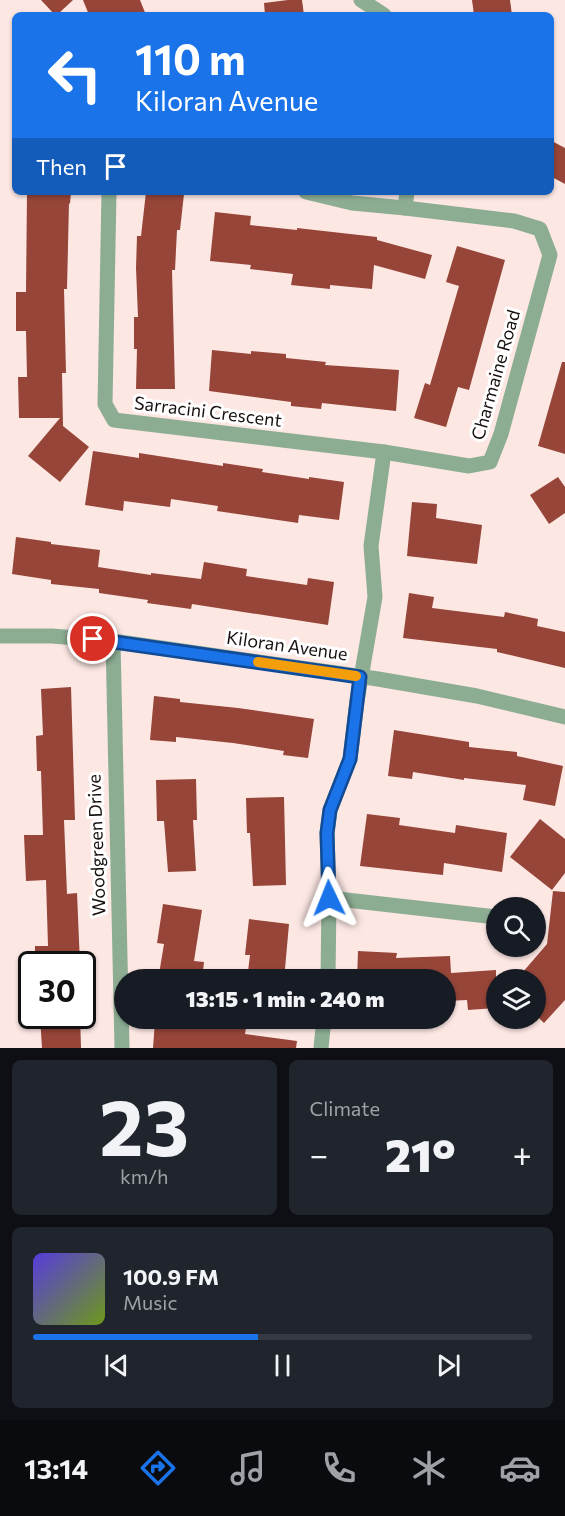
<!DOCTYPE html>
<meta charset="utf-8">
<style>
body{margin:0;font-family:Commissioner,sans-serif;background:#20242c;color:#f1f3f6;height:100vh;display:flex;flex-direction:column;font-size:22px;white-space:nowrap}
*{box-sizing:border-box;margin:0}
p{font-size:20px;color:#9ea1a6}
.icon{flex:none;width:33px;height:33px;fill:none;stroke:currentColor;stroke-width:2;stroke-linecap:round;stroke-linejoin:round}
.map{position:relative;height:1048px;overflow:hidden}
.sheet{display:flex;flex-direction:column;gap:12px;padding:12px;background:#0d0f14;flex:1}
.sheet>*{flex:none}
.guide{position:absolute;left:12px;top:12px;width:542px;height:183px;border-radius:9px;box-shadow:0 2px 4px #0004;background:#1a73e8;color:#fff;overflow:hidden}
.fabs{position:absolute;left:486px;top:897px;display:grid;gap:12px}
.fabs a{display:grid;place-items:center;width:60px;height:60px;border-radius:50%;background:#171b24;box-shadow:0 2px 4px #0004;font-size:30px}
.speed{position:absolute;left:18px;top:951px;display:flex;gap:12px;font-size:30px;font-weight:700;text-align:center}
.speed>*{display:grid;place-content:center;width:78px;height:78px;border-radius:50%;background:#171b24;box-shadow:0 2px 4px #0004;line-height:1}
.speed .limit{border:3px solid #111;border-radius:9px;background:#fff;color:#111}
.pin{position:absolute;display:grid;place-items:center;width:51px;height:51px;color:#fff;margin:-26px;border:3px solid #fff;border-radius:50%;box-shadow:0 2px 6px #0007}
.me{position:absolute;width:66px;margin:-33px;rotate:358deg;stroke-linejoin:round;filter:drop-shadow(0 0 4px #0008)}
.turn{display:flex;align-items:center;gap:21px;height:126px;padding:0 24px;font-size:27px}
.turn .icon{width:78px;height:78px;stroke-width:2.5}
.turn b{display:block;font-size:42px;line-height:51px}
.then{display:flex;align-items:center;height:57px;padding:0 24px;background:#0003;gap:12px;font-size:22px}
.big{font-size:45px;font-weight:800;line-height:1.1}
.sheet .card{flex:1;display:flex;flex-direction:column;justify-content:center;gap:9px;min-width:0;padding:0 21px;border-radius:9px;background:#20242c}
.sheet .dial{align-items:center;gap:0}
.dial b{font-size:78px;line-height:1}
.song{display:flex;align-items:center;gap:18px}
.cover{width:72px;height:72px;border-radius:9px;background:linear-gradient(135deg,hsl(250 70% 55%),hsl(80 70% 35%))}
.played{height:6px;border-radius:3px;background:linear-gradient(90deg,#1a73e8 45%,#363941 45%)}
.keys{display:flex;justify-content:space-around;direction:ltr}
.heat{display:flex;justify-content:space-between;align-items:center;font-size:33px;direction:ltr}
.sheet .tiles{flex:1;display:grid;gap:12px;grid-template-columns:1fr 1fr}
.card:last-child{grid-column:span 2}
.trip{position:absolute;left:114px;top:969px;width:342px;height:60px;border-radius:30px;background:#171b24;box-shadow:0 2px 4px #0004;font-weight:800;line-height:60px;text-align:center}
.menu{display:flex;height:96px;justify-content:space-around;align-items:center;background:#090b0e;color:#9ea1a6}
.menu .icon{width:42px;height:42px}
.menu .active{color:#1a73e8}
.menu b{font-size:27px;color:#f1f3f6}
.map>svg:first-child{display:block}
.building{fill:#964538}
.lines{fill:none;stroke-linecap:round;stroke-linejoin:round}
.minor{stroke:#8dad93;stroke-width:15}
.route-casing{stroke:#114b97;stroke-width:15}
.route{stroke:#1a73e8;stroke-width:10}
.slow{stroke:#f59e0b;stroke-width:10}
.labels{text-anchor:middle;stroke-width:6;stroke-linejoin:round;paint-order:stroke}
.street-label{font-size:18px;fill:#18100e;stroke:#fff}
</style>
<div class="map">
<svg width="565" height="1048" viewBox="0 0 565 1048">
<rect width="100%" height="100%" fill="#fce7e3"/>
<g class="building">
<polygon points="41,0 73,0 57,15 55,15"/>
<polygon points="83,0 140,0 146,15 89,15"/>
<polygon points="288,0 302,0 304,15 265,15 264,3"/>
<polygon points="472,0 510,0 512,15 474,15"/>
<polygon points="550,140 565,148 565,184 550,176"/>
<polygon points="27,192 71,192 70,204 69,203 67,289 64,289 66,373 62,373 63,426 89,447 60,482 28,456 60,418 19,418 18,377 27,377 26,331 16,331 16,292 26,292"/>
<polygon points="146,192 184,194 180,230 177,230 175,270 172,270 175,389 136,389 137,349 134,349 134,317 138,317 136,268 137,236 141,236"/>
<polygon points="215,212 251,216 250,225 297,230 297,228 377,237 377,240 432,255 425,279 374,265 372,289 330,285 330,289 291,285 293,274 250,269 251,265 210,261"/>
<polygon points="457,246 505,260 469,390 458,387 446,427 414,418 425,383 430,385 459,286 446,282"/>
<polygon points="212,350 251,354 251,351 286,354 286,358 326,362 325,365 399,370 396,411 322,403 321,409 291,406 291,402 209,391"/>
<polygon points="562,362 565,362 565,454 538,446"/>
<polygon points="93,451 139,458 139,453 223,466 223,463 263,469 262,472 309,479 309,477 344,482 339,520 299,515 298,523 217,511 218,506 171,499 170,507 124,501 123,511 85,505"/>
<polygon points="558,477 565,487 565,513 549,524 530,495"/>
<polygon points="412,502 437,504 436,518 482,525 477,564 407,556"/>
<polygon points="16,537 51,542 51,544 100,550 98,567 151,575 151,573 201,579 204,562 247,569 246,576 307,585 308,578 334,582 328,625 192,604 191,609 147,603 148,600 99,593 99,589 51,584 51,580 12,574"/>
<polygon points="409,593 434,597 432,608 504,617 505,612 538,619 537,626 565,632 565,668 497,652 497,649 403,638"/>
<polygon points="71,687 75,820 64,820 67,894 77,893 80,964 35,964 35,946 48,946 46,880 26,881 24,835 43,835 41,771 37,771 36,736 43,735 41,689"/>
<polygon points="154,696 180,699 180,702 238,708 314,719 308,758 283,755 284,751 233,743 176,737 176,742 150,740"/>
<polygon points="394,730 469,742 469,747 517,752 517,756 563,766 555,806 523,800 526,785 464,778 464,780 413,772 412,779 388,776"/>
<polygon points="196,779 197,820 193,820 196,871 168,872 164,821 157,821 156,780"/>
<polygon points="284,797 286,885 253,886 250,833 247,833 246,798"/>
<polygon points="367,814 400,818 399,825 455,833 456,825 507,833 502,872 444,863 443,875 360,866"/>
<polygon points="540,819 565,839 565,873 552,890 510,857"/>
<polygon points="553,891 565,892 565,1000 544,1023 536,1015 536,980 516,980 547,944"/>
<polygon points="163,904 202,910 194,961 204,962 202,980 158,980 164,944 157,943"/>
<polygon points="249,919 289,924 284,980 247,980 250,955 245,955"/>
<polygon points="358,951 397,953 396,958 450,956 451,973 496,970 496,1008 468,1010 467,1000 446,1001 446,980 357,980"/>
<polygon points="40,1016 80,1016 81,1048 42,1048"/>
<polygon points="155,1021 246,1028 245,1034 297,1041 296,1048 153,1048"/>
</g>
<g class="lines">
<g class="minor">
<polyline points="361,0 384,15"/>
<polyline points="109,192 105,404 114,420 384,452"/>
<polyline points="306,192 352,203 405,208"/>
<polyline points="0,636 52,636 113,641 378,679 477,696 565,717"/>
<polyline points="113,641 122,1048"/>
<polyline points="329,898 496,917"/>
<polyline points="328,980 329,898 327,833 330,810 350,759 357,701 375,597 371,546 384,452 469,466 490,462 501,434 550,255 540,229 514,221 405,208 407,192"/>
<polyline points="321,1048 324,1018"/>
</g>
</g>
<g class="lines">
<defs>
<polyline id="route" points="93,639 360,677 350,759 330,810 327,833 329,898"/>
</defs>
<use href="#route" class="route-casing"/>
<use href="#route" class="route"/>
<polyline class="slow" points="258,662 356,676"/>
</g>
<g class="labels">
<g class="street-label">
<text transform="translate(496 375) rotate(-74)" y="6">Charmaine Road</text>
<text transform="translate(208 412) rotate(7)" y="6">Sarracini Crescent</text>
<text transform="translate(287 646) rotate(8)" y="6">Kiloran Avenue</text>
<text transform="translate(97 845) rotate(-92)" y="6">Woodgreen Drive</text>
</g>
</g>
</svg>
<div class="fabs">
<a><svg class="icon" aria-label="search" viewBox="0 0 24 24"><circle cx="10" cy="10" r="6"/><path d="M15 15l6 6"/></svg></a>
<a><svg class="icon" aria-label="layers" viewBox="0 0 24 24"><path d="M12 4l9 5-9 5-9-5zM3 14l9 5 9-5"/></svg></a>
</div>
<div class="speed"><div class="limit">30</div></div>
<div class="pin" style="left:93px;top:639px;background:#d93025"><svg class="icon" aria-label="arrive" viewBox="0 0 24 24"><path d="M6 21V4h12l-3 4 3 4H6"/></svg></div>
<svg class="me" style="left:329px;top:898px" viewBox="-20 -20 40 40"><path d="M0-17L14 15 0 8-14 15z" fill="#1a73e8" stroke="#fff" stroke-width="4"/></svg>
<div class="trip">13:15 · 1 min · 240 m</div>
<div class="guide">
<div class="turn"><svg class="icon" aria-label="left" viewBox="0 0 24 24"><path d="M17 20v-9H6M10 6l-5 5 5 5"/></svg><div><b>110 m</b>Kiloran Avenue</div></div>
<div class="then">Then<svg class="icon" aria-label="arrive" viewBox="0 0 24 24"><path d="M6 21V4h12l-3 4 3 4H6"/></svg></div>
</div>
</div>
<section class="sheet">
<div class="tiles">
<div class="card dial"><b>23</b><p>km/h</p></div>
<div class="card"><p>Climate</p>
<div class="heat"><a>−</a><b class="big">21°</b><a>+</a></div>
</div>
<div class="card">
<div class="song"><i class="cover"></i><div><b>100.9 FM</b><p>Music</p></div></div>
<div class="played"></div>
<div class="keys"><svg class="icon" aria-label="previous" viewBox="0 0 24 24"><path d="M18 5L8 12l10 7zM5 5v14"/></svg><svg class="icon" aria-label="pause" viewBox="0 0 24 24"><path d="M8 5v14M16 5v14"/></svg><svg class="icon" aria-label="next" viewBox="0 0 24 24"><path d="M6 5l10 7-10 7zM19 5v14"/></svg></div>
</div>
</div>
</section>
<nav class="menu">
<b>13:14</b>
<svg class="icon active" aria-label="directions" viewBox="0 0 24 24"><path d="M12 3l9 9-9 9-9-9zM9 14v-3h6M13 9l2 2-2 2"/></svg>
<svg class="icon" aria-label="music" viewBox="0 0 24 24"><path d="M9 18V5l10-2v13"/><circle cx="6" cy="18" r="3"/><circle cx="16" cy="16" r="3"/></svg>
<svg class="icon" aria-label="phone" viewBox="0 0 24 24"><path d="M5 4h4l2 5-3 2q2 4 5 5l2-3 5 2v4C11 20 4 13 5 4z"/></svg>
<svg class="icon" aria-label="climate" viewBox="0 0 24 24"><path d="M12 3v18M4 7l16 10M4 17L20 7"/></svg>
<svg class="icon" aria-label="car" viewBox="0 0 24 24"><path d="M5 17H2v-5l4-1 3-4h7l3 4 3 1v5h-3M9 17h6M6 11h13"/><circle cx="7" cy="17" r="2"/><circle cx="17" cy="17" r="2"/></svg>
</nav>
